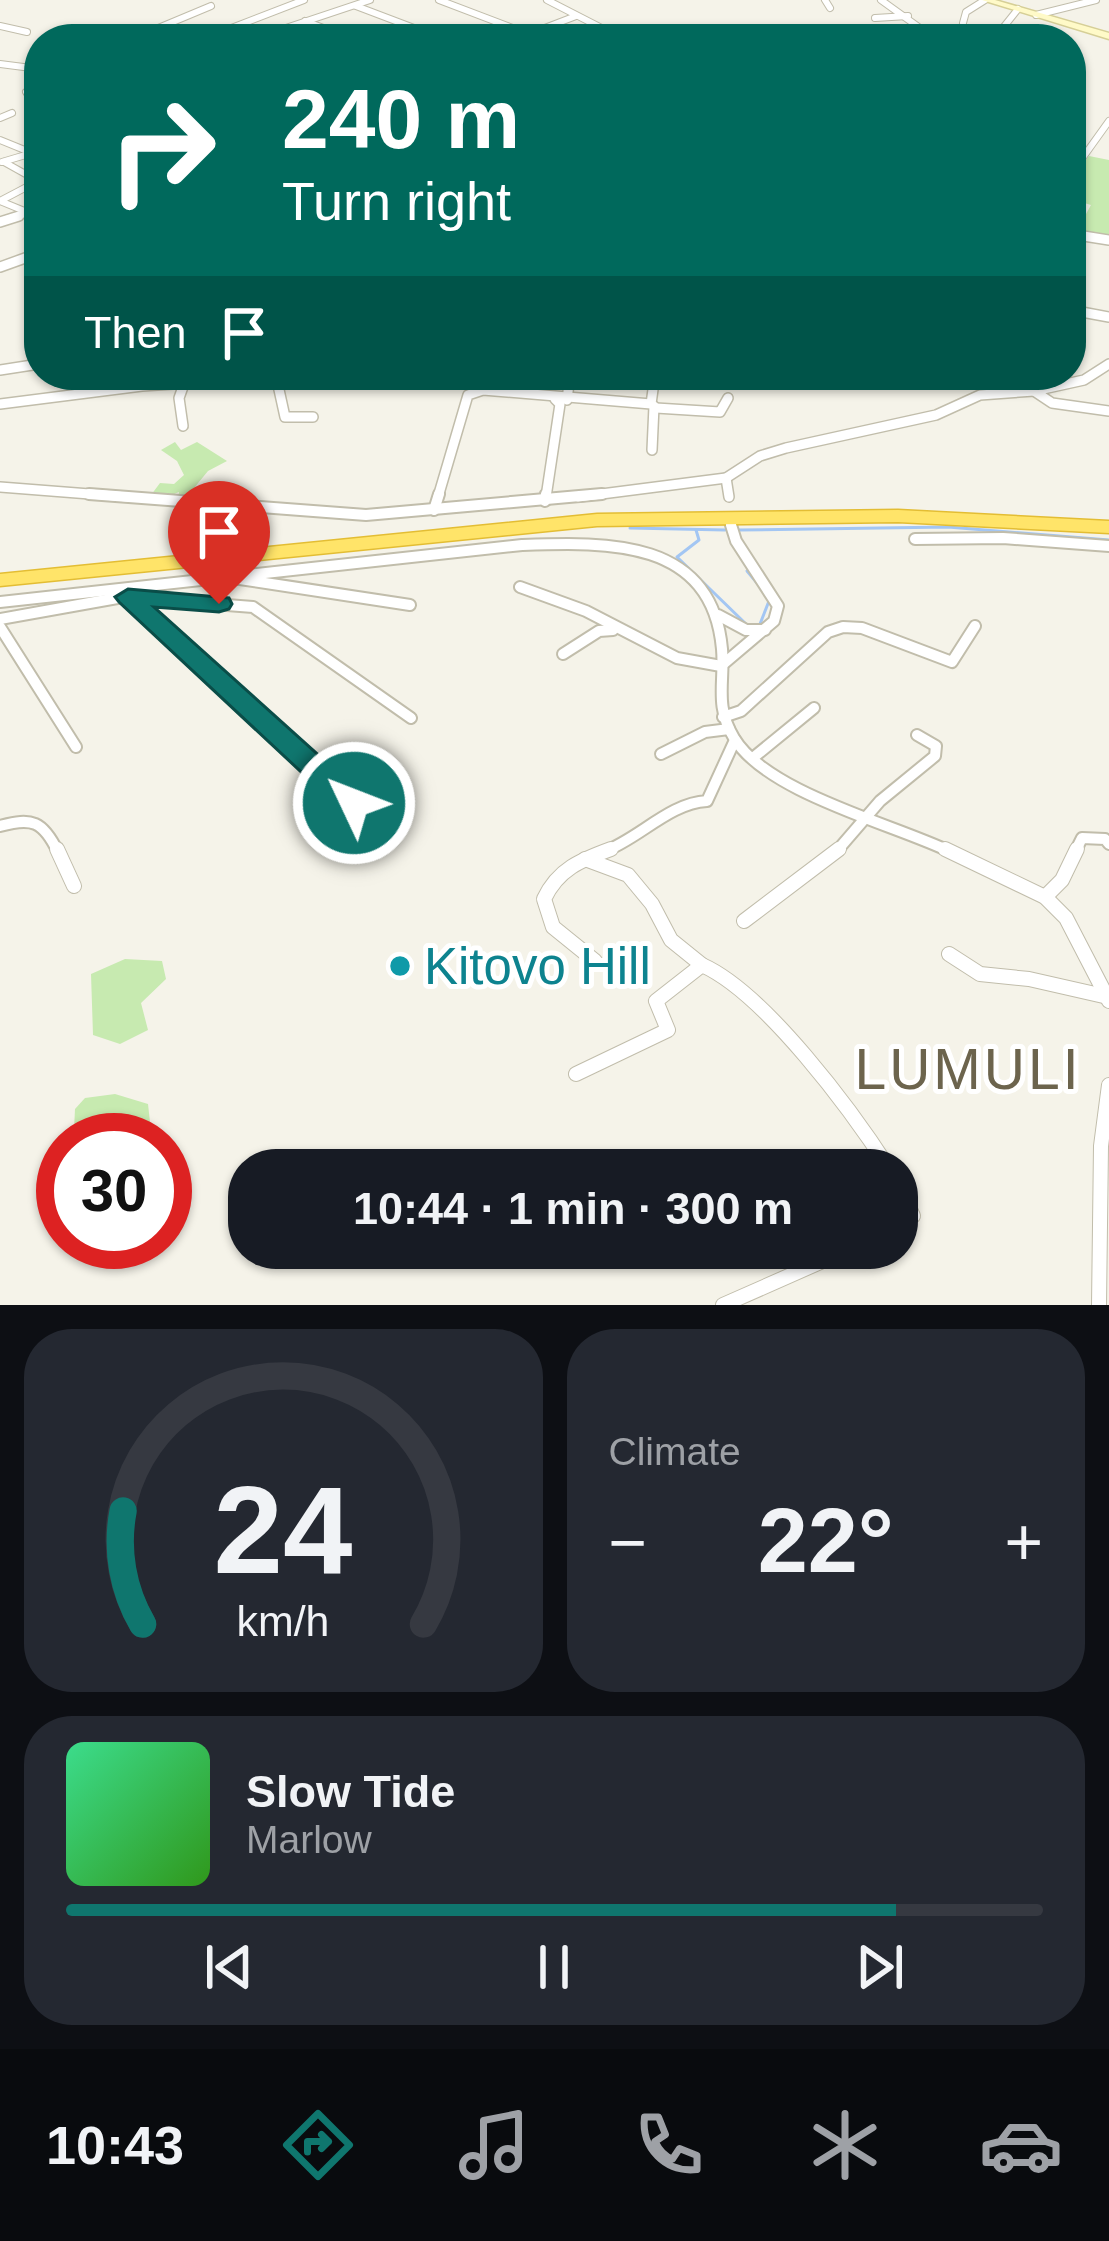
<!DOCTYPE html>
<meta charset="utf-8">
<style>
body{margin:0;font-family:Arial,sans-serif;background:#242831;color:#f1f3f6;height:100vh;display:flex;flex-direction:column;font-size:45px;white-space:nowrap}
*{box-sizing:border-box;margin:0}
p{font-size:39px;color:#9ea1a6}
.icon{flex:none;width:66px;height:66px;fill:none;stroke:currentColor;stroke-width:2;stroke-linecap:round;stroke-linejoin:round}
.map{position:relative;height:1305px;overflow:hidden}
.drawer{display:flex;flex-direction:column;gap:24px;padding:24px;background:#0d0f14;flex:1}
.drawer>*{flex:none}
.hud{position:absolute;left:24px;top:24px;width:1062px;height:366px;border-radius:48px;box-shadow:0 3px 9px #0004;background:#00695c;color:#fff;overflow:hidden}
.speed{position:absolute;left:36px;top:1113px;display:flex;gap:24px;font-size:60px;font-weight:700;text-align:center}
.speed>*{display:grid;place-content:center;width:156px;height:156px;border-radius:50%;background:#171b24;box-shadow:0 3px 9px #0004;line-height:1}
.speed .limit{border:18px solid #d22;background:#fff;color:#111}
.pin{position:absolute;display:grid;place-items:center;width:102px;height:102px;color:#fff;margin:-123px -51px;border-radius:50% 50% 50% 0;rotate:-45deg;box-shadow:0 0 12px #0007}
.pin .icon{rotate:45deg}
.me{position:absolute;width:132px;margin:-66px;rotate:313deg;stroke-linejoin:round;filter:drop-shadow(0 0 9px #0008)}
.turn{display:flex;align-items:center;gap:42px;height:252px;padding:0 60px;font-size:54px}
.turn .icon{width:156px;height:156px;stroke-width:2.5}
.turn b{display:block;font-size:84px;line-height:102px}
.then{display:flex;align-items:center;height:114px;padding:0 60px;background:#0003;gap:24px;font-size:45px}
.big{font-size:90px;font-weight:600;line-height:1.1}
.drawer .card{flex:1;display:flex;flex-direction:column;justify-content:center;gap:18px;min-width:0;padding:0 42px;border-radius:48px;background:#242831}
.drawer .dial{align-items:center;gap:0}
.dial svg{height:312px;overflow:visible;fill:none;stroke:#363941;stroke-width:7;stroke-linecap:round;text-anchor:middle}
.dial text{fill:#f1f3f6;stroke:none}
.song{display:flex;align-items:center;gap:36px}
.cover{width:144px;height:144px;border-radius:18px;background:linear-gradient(135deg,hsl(150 70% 55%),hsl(110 70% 35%))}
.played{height:12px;border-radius:6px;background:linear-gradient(90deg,#0f766e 85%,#363941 85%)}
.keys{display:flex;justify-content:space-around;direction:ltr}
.heat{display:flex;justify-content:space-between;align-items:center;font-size:66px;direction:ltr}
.drawer .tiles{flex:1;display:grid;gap:24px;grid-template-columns:1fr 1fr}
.card:last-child{grid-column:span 2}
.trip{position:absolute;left:228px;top:1149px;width:690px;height:120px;border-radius:48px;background:#171b24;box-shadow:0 3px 9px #0004;font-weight:600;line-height:120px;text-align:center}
.tab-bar{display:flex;height:192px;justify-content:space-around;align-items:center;background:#090b0e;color:#9ea1a6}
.tab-bar .icon{width:84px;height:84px}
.tab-bar .current{color:#0f766e}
.tab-bar b{font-size:54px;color:#f1f3f6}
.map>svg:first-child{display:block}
.green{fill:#c7eab0}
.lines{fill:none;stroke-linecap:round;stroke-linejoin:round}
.stream{stroke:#a3c6f3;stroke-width:3}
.minor-far3-casing{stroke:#c1bdab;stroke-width:8}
.minor-far2-casing{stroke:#c1bdab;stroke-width:12}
.minor-far1-casing{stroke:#c1bdab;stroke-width:14}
.minor-casing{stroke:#c1bdab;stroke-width:16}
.secondary-casing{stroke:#d6cf97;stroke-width:3}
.motorway-casing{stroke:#e3bd34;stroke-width:3}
.minor-far3{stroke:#fff;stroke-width:6}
.minor-far2{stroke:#fff;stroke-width:9}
.minor-far1{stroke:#fff;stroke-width:10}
.minor{stroke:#fff;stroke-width:14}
.secondary{fill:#fffac8;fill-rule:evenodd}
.motorway{fill:#ffe469;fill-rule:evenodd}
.route{fill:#0f766e;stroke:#0a4d48;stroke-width:3}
.culture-dot{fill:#0f9aa8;stroke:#fff;stroke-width:4.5}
.labels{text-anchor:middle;stroke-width:10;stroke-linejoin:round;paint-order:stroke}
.near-culture-label{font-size:51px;fill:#0d838f;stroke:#fff;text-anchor:start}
.near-quarter-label{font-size:57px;letter-spacing:3px;fill:#6c644d;stroke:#fff}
</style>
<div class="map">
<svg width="1109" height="1305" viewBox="0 0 1109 1305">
<rect width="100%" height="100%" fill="#f5f3e9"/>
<g class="green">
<polygon points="1089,156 1109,160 1109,239 1071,231 1071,220 1081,223 1091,205 1071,199 1071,179"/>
<polygon points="175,442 181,450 197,442 227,461 208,471 194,488 203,492 199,497 178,502 179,492 167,497 151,495 160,483 174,484 184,475 177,461 161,450"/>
<polygon points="125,959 162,961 166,979 141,1003 148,1030 120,1044 93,1035 91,974"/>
<polygon points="115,1094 148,1104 152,1140 79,1140 74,1130 75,1109 85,1098"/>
</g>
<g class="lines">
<g class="stream">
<polyline points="630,528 725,530"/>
<polyline points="696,530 699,540 677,557 746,624"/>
<polyline points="738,530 948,527 1109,540"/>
<polyline points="747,571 757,583"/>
<polyline points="760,624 769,601"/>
</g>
<defs>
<g id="minor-far3">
<polyline points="439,0 531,35"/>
<polyline points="547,0 623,39"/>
<polyline points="825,0 830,8"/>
<polyline points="881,0 924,31 895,34"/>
<polyline points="356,6 443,39"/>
<polyline points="1036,15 1096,0"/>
<polyline points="875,18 908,16"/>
<polyline points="305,21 352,39"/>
<polyline points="963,23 966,12 985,0"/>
<polyline points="0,26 27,32"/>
<polyline points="132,39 211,6"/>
<polyline points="203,39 304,0"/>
<polyline points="253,39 370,0"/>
<polyline points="516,39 576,16"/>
<polyline points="994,39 1018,9"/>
<polyline points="0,64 39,69"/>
<polyline points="26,92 39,87"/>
<polyline points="0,118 12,113"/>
<polyline points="0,140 32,153"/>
<polyline points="2,162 39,151"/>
<polyline points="1071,174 1109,121"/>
<polyline points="0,201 38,181 4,162"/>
<polyline points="0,201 39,217"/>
<polyline points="10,219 28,213"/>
</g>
<g id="minor-far2">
<polyline points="0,222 19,216"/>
<polyline points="1071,234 1109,240"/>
<polyline points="0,267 39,253"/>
<polyline points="1071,310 1109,317"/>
<polyline points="1109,364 1084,380 1034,391 1052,403 1109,411"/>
<polyline points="0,370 39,364"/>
<polyline points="753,375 753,381"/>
<polyline points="276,376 285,417 313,417"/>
<polyline points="567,400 570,375"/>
<polyline points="0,404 142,386 316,375"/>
<polyline points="656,408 720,412 728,398"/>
<polyline points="183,426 179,398 184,384"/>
<polyline points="652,450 654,406"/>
<polyline points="726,478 729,497"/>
<polyline points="0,487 128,497"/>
<polyline points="438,497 468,395 483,390 651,404 655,375"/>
<polyline points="546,497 560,404 555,399"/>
<polyline points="578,497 726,478 760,456 786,448 936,415 980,395 1034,391"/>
</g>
<g id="minor-far1">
<polyline points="89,494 366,515 602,494"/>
<polyline points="545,501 546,494"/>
<polyline points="434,510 439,494"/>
<polyline points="915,539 1003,538 1109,546"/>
<polyline points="233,578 410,605"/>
<polyline points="520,587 586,611 677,658 721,666 774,621 778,606 736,541 731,525"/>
<polyline points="125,595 383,830"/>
<path d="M0 602 522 545C607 542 712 538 722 649 725 682 714 705 734 738 767 793 893 824 951 852"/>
<polyline points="718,615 746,630 765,630"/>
<polyline points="0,619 123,597 253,607 411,718"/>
<polyline points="0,627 76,747"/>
<polyline points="563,654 599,631 613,630"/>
<polyline points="723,717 741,711 828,632 843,627 862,628 952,662 975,626"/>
<polyline points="661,754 705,732 729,729"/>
<polyline points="754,757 814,708"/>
<path d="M0 826C32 817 43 821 58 852"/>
<path d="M603 852C639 839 669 803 707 801L735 740"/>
<polyline points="836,852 880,801 935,756 936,746 917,735"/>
<polyline points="1075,852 1082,838 1105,839 1109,844"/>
</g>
<g id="minor">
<polyline points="57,849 74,886"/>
<polyline points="945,849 1045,897 1066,918 1109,1001"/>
<polyline points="585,859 628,875 652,904 671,940 702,965"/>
<polyline points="1045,897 1062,880 1077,849"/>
<polyline points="744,921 839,849"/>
<polyline points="949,954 980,974 1029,979 1108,997"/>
<path d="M595 961 553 927 544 899C558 869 581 860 611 849"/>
<path d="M576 1074 668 1030 656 1001 702 965C765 993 852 1111 890 1170"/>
<polyline points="897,1182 913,1216 897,1227"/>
<polyline points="723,1305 852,1248"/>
<polyline points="1099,1305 1101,1146 1109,1085"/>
</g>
<polygon id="secondary" points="982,0 995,0 1109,33 1109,39"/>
<polygon id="motorway" points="898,510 1109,521 1109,533 898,522 597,526 0,586 0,574 597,514"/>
</defs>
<use href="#minor-far3" class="minor-far3-casing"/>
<use href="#minor-far2" class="minor-far2-casing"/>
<use href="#minor-far1" class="minor-far1-casing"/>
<use href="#minor" class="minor-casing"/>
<use href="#secondary" class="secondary-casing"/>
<use href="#motorway" class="motorway-casing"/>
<use href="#minor-far3" class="minor-far3"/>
<use href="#minor-far2" class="minor-far2"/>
<use href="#minor-far1" class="minor-far1"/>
<use href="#minor" class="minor"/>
<use href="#secondary" class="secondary"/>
<use href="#motorway" class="motorway"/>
</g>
<polygon class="route" points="128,589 229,598 232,604 229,609 219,612 154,607 364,796 369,803 364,811 343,811 119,602 115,597"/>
<circle class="culture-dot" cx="400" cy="966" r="12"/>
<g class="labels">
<g class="near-culture-label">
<text x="424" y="984">Kitovo Hill</text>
</g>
<g class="near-quarter-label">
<text x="968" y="1089">LUMULI</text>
</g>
</g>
</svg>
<div class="speed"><div class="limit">30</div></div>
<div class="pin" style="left:219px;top:604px;background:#d93025"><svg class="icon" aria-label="arrive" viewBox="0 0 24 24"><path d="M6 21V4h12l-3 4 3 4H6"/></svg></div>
<svg class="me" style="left:354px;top:803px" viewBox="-20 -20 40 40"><circle r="17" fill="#0f766e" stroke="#fff" stroke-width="3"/><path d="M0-11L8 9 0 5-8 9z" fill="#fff"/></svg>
<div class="trip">10:44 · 1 min · 300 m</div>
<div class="hud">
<div class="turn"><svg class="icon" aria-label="right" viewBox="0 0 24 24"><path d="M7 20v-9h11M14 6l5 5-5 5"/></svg><div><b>240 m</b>Turn right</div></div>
<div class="then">Then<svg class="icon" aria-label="arrive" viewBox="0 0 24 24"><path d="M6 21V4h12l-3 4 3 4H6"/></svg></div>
</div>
</div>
<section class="drawer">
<div class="tiles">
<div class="card dial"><svg viewBox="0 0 100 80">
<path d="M14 69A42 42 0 1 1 86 69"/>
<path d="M14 69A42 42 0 0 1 9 40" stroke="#0f766e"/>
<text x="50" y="56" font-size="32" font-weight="700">24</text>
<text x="50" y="72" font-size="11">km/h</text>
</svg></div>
<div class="card"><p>Climate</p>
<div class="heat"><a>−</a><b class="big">22°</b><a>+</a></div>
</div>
<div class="card">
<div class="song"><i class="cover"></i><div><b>Slow Tide</b><p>Marlow</p></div></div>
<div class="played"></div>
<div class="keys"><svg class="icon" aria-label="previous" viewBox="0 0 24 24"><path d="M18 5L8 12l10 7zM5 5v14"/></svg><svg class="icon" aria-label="pause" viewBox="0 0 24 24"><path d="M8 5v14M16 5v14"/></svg><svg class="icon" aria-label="next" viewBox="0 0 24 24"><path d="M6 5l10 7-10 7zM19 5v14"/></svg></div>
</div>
</div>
</section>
<nav class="tab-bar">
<b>10:43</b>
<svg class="icon current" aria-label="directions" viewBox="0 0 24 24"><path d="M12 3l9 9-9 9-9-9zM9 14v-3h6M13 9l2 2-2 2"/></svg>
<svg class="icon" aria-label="music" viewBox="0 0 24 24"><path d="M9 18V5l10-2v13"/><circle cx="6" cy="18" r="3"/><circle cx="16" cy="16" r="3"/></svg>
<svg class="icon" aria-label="phone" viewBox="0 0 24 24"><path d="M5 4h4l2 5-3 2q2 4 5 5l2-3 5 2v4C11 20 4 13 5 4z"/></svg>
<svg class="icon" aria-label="climate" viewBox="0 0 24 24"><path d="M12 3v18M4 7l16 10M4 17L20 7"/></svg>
<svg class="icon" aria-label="car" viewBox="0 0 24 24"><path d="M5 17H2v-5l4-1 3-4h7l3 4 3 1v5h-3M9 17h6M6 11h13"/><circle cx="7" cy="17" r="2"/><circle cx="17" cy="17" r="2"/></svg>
</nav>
